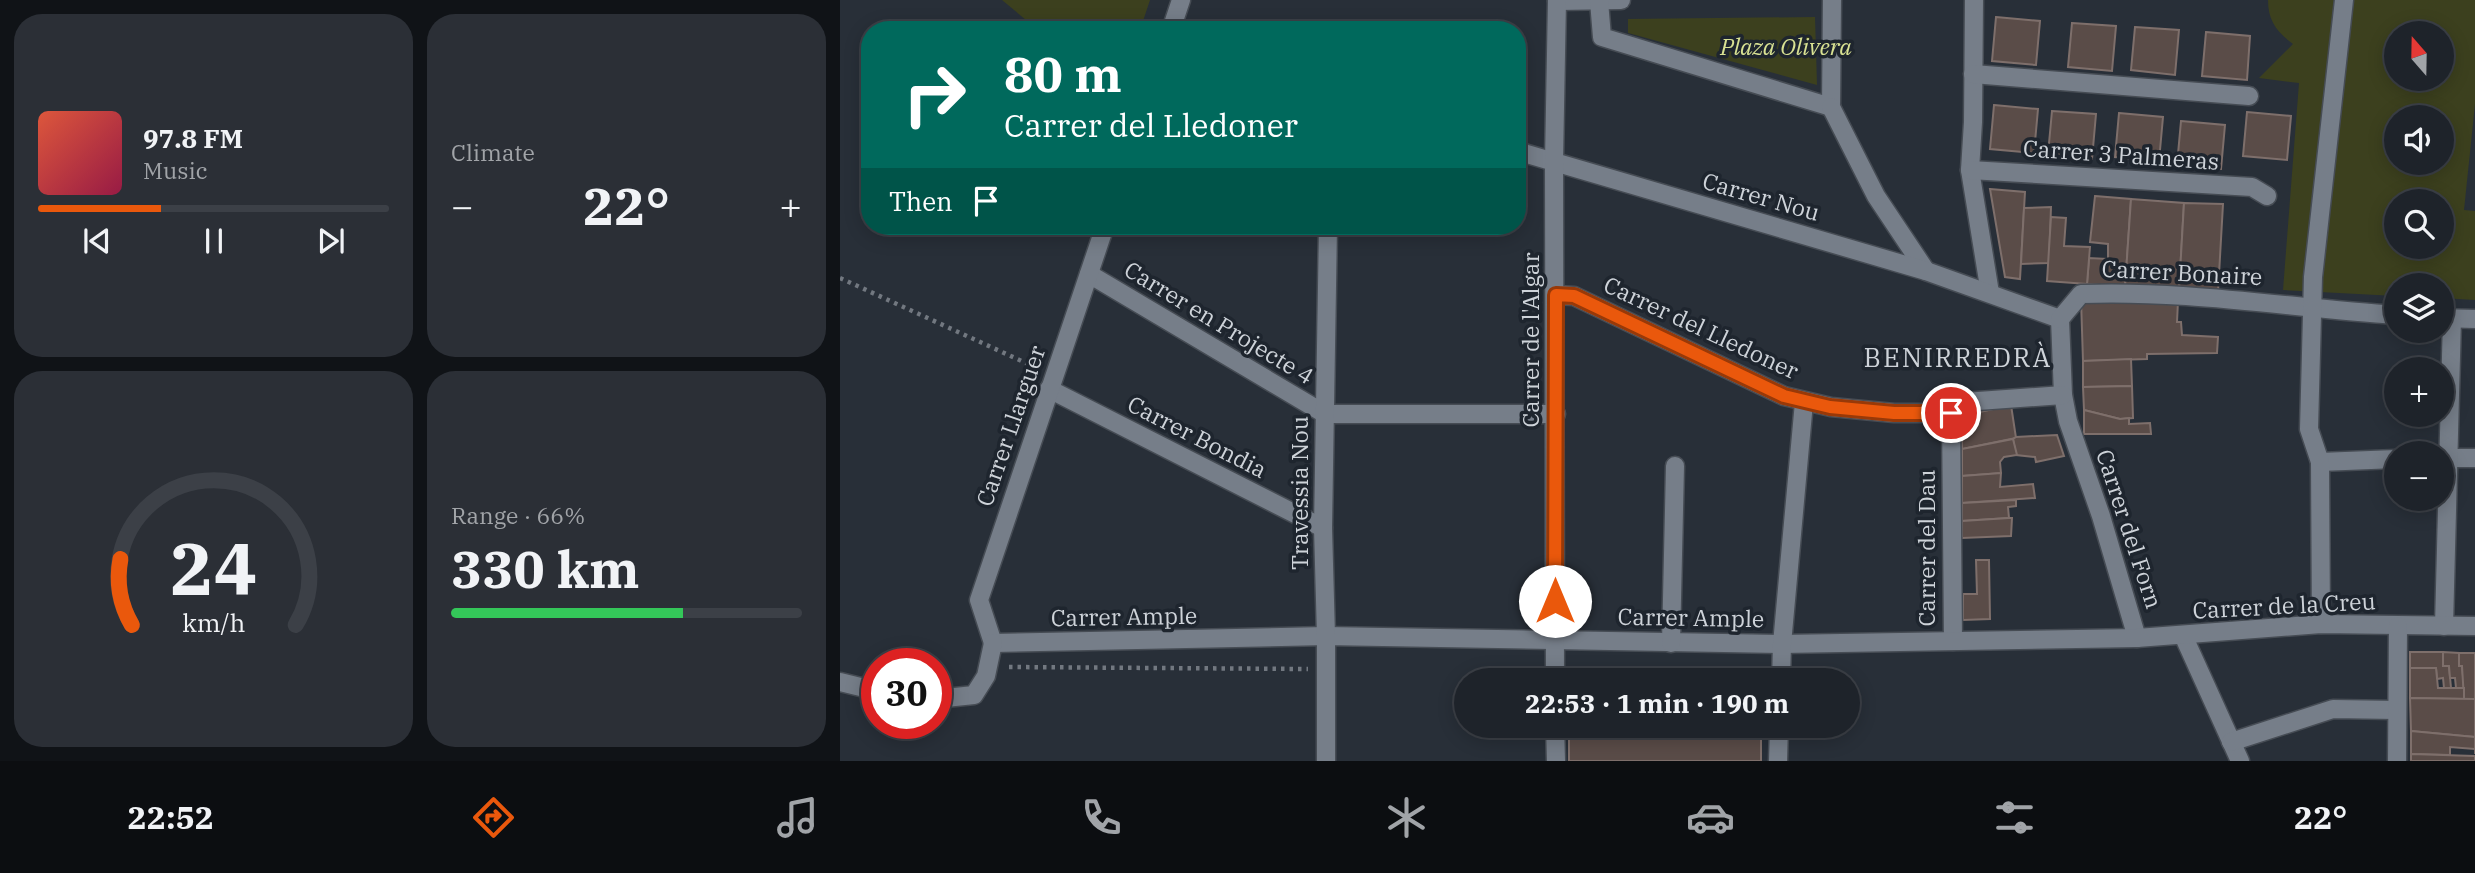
<!DOCTYPE html>
<meta charset="utf-8">
<style>
body{margin:0;font-family:"IBM Plex Serif",serif;background:#2b2f36;color:#f1f3f6;height:100vh;display:flex;flex-direction:column;font-size:26px;white-space:nowrap}
*{box-sizing:border-box;margin:0}
p{font-size:23px;color:#a1a4a8}
.icon{flex:none;width:38px;height:38px;fill:none;stroke:currentColor;stroke-width:2;stroke-linecap:round;stroke-linejoin:round}
.map{position:relative;flex:1;overflow:hidden}
.side{display:flex;flex-direction:column;gap:14px;padding:14px;background:#101317;width:840px}
.side>*{flex:none}
.top-card{position:absolute;left:21px;top:21px;width:665px;height:214px;border-radius:28px;box-shadow:0 4px 18px #0003,0 0 0 2px #3c4047;background:#00695c;color:#fff;overflow:hidden}
.needle{width:46px;rotate:340deg}
.tools{position:absolute;left:1544px;top:21px;display:grid;gap:14px}
.tools a{display:grid;place-items:center;width:70px;height:70px;border-radius:50%;background:#1e232a;box-shadow:0 4px 18px #0003,0 0 0 2px #3c4047;font-size:35px}
.speed{position:absolute;left:21px;top:648px;display:flex;gap:14px;font-size:35px;font-weight:700;text-align:center}
.speed>*{display:grid;place-content:center;width:91px;height:91px;border-radius:50%;background:#1e232a;box-shadow:0 4px 18px #0003,0 0 0 2px #3c4047;line-height:1}
.speed .limit{border:10px solid #d22;background:#fff;color:#111}
.pin{position:absolute;display:grid;place-items:center;width:60px;height:60px;color:#fff;margin:-30px;border:4px solid #fff;border-radius:50%;box-shadow:0 2px 7px #0007}
.me{position:absolute;width:77px;margin:-38px;rotate:0deg;stroke-linejoin:round;filter:drop-shadow(0 0 5px #0008)}
.turn{display:flex;align-items:center;gap:24px;height:147px;padding:0 28px;font-size:32px}
.turn .icon{width:91px;height:91px;stroke-width:2.5}
.turn b{display:block;font-size:49px;line-height:60px}
.then{display:flex;align-items:center;height:66px;padding:0 28px;background:#0003;gap:14px;font-size:26px}
.big{font-size:52px;font-weight:700;line-height:1.1}
.side .widget{flex:1;display:flex;flex-direction:column;justify-content:center;gap:10px;min-width:0;padding:0 24px;border-radius:28px;background:#2b2f36}
.side .dial{align-items:center;gap:0}
.dial svg{height:182px;overflow:visible;fill:none;stroke:#3c4047;stroke-width:7;stroke-linecap:round;text-anchor:middle}
.dial text{fill:#f1f3f6;stroke:none}
.song{display:flex;align-items:center;gap:21px}
.cover{width:84px;height:84px;border-radius:10px;background:linear-gradient(135deg,hsl(10 70% 55%),hsl(340 70% 35%))}
.played{height:7px;border-radius:4px;background:linear-gradient(90deg,#ea580c 35%,#3c4047 35%)}
.keys{display:flex;justify-content:space-around;direction:ltr}
.heat{display:flex;justify-content:space-between;align-items:center;font-size:38px;direction:ltr}
.charge{height:10px;border-radius:5px;background:linear-gradient(90deg,#34c759 66%,#3c4047 0)}
.side .tiles{flex:1;display:grid;gap:14px;grid-template-columns:repeat(2,1fr)}
.trip{position:absolute;left:614px;top:668px;width:406px;height:70px;border-radius:35px;background:#1e232a;box-shadow:0 4px 18px #0003,0 0 0 2px #3c4047;font-weight:700;line-height:70px;text-align:center}
.tab-bar{display:flex;height:112px;justify-content:space-around;align-items:center;background:#0c0e11;color:#a1a4a8}
.tab-bar .icon{width:49px;height:49px}
.tab-bar .active{color:#ea580c}
.tab-bar b{font-size:32px;color:#f1f3f6}
main{display:flex;flex:1;min-height:0}
.map>svg:first-child{display:block}
.green{fill:#3c401e;fill-rule:evenodd}
.building{fill:#5a4c48;stroke:#7e6f6b;stroke-width:2}
.lines{fill:none;stroke-linecap:round;stroke-linejoin:round}
.minor-casing{stroke:#464c54;stroke-width:21}
.path{stroke:#727880;stroke-width:4.5;stroke-dasharray:3.5 5;stroke-linecap:butt}
.minor{stroke:#767e89;stroke-width:18}
.route-casing{stroke:#983908;stroke-width:18}
.route{stroke:#ea580c;stroke-width:12}
.labels{text-anchor:middle;stroke-width:7;stroke-linejoin:round;paint-order:stroke}
.park-label{font-size:23px;font-style:italic;fill:#d9e293;stroke:#1e252e}
.street-label{font-size:23px;fill:#ced3d9;stroke:#1e252e}
.quarter-label{font-size:26px;letter-spacing:2px;fill:#ced3d9;stroke:#1e252e}
</style>
<main>
<section class="side">
<div class="tiles">
<div class="widget">
<div class="song"><i class="cover"></i><div><b>97.8 FM</b><p>Music</p></div></div>
<div class="played"></div>
<div class="keys"><svg class="icon" aria-label="previous" viewBox="0 0 24 24"><path d="M18 5L8 12l10 7zM5 5v14"/></svg><svg class="icon" aria-label="pause" viewBox="0 0 24 24"><path d="M8 5v14M16 5v14"/></svg><svg class="icon" aria-label="next" viewBox="0 0 24 24"><path d="M6 5l10 7-10 7zM19 5v14"/></svg></div>
</div>
<div class="widget"><p>Climate</p>
<div class="heat"><a>−</a><b class="big">22°</b><a>+</a></div>
</div>
<div class="widget dial"><svg viewBox="0 0 100 80">
<path d="M14 69A42 42 0 1 1 86 69"/>
<path d="M14 69A42 42 0 0 1 9 40" stroke="#ea580c"/>
<text x="50" y="56" font-size="32" font-weight="700">24</text>
<text x="50" y="72" font-size="11">km/h</text>
</svg></div>
<div class="widget"><p>Range · 66%</p><b class="big">330 km</b><div class="charge"></div></div>
</div>
</section>
<div class="map">
<svg width="1635" height="761" viewBox="0 0 1635 761">
<rect width="100%" height="100%" fill="#282f38"/>
<g class="green">
<polygon points="162,0 310,0 300,30 198,30"/>
<path d="M1428 0H1635V104L1624 210 1635 211V300L1601 298V285H1556V296L1443 290 1459 83 1419 78 1453 44C1437 32 1428 21 1428 0ZM1556 33H1601V79H1556ZM1556 117H1601V163H1556ZM1556 201H1601V247H1556Z"/>
<polygon points="975,17 977,85 788,33 788,19"/>
</g>
<g class="building">
<polygon points="1156,17 1200,21 1196,65 1152,61"/>
<polygon points="1232,23 1276,26 1272,71 1228,67"/>
<polygon points="1295,27 1339,30 1335,75 1291,70"/>
<polygon points="1366,32 1410,36 1407,80 1362,76"/>
<polygon points="1154,105 1198,109 1194,153 1150,149"/>
<polygon points="1212,111 1256,114 1252,159 1208,154"/>
<polygon points="1407,112 1451,116 1447,160 1403,156"/>
<polygon points="1279,113 1323,117 1319,161 1275,157"/>
<polygon points="1341,121 1385,125 1381,169 1337,165"/>
<polygon points="1150,189 1185,192 1180,279 1165,277"/>
<polygon points="1255,196 1291,199 1285,287 1247,284 1249,258 1268,259 1268,244 1250,242"/>
<polygon points="1291,199 1344,203 1339,290 1285,287"/>
<polygon points="1344,203 1383,204 1378,292 1339,290"/>
<polygon points="1211,207 1209,263 1181,264 1184,208"/>
<polygon points="1211,217 1226,218 1224,246 1250,247 1247,284 1207,281"/>
<polygon points="1241,299 1338,301 1337,322 1341,322 1342,335 1378,337 1377,353 1307,354 1307,359 1243,361"/>
<polygon points="1291,359 1292,386 1243,387 1243,361"/>
<polygon points="1292,386 1293,418 1280,419 1244,410 1243,387"/>
<polygon points="1171,405 1176,438 1122,449 1122,416"/>
<polygon points="1244,410 1280,419 1289,418 1289,424 1310,423 1311,434 1244,434"/>
<polygon points="1217,435 1224,456 1196,462 1195,457 1176,455 1173,439 1176,437"/>
<polygon points="1173,439 1177,455 1164,457 1160,462 1161,473 1122,476 1122,449"/>
<polygon points="1161,473 1160,487 1193,484 1195,498 1122,503 1122,476"/>
<polygon points="1176,500 1176,506 1168,507 1169,518 1122,521 1122,503"/>
<polygon points="1169,518 1172,518 1171,536 1122,538 1122,521"/>
<polygon points="1136,560 1149,560 1150,619 1123,620 1123,594 1137,594"/>
<polygon points="1570,652 1603,652 1603,666 1609,666 1611,688 1604,688 1603,678 1597,679 1596,668 1570,668"/>
<polygon points="1603,652 1619,653 1619,666 1622,666 1624,688 1616,688 1615,678 1610,678 1609,666 1603,666"/>
<polygon points="1619,653 1635,653 1635,699 1624,699 1622,666 1619,666"/>
<polygon points="1570,668 1596,668 1598,688 1624,688 1624,699 1570,698"/>
<polygon points="727,673 907,677 911,681 727,681"/>
<polygon points="1570,698 1635,699 1635,737 1571,731"/>
<rect x="729" y="726" width="192" height="35"/>
<polygon points="1571,731 1635,737 1635,754 1635,749 1610,747 1610,755 1571,754"/>
<polygon points="1571,754 1635,756 1635,761 1571,761"/>
</g>
<g class="lines">
<defs>
<g id="minor">
<polyline points="1134,0 1133,122 1130,170 1150,293"/>
<polyline points="717,1 781,0"/>
<polyline points="759,1 762,37 991,107 992,0"/>
<polyline points="331,30 341,0"/>
<polyline points="1133,74 1409,96"/>
<polyline points="991,107 1036,196 1086,271"/>
<polyline points="677,151 1086,271 1220,319 1223,395 1228,421 1261,516 1297,638"/>
<polyline points="1130,170 1412,187 1427,196"/>
<polyline points="249,274 485,414 716,414"/>
<polyline points="716,295 734,296 944,396 991,407 1054,413 1111,413"/>
<polyline points="1601,318 1635,319"/>
<path d="M1220 319 1241 294C1347 290 1451 308 1556 315"/>
<polyline points="209,389 483,528"/>
<polyline points="1111,413 1113,641"/>
<polyline points="1111,413 1124,402 1223,395"/>
<polyline points="1601,458 1635,458"/>
<polyline points="1480,462 1556,459"/>
<polyline points="1481,624 1480,462 1469,429 1473,277 1504,0"/>
<polyline points="1604,626 1612,318"/>
<polyline points="1343,635 1400,761"/>
<polyline points="153,643 486,636 942,644 1297,638 1481,624 1635,626"/>
<polyline points="153,643 139,600 265,226"/>
<polyline points="831,643 835,466"/>
<polyline points="715,681 714,161 717,0"/>
<polyline points="941,681 942,644 964,402"/>
<polyline points="0,682 37,691"/>
<polyline points="96,699 134,695 146,676 153,643"/>
<polyline points="715,726 716,761"/>
<polyline points="1391,742 1493,709 1556,710"/>
<polyline points="486,761 486,636 483,528 488,226"/>
<polyline points="938,761 939,726"/>
<polyline points="1557,761 1558,626"/>
</g>
</defs>
<use href="#minor" class="minor-casing"/>
<g class="path">
<polyline points="0,278 197,368"/>
<polyline points="169,667 468,669"/>
</g>
<use href="#minor" class="minor"/>
</g>
<g class="lines">
<defs>
<polyline id="route" points="715,601 716,295 734,296 944,396 990,407 1054,413 1111,413"/>
</defs>
<use href="#route" class="route-casing"/>
<use href="#route" class="route"/>
</g>
<g class="labels">
<g class="park-label">
<text x="946" y="55">Plaza Olivera</text>
</g>
<g class="street-label">
<text transform="translate(1281 155) rotate(4)" y="8">Carrer 3 Palmeras</text>
<text transform="translate(921 197) rotate(16)" y="8">Carrer Nou</text>
<text transform="translate(1342 273) rotate(3)" y="8">Carrer Bonaire</text>
<text transform="translate(379 323) rotate(31)" y="8">Carrer en Projecte 4</text>
<text transform="translate(861 328) rotate(25)" y="8">Carrer del Lledoner</text>
<text transform="translate(691 340) rotate(-90)" y="8">Carrer de l'Algar</text>
<text transform="translate(171 426) rotate(-71)" y="8">Carrer Llarguer</text>
<text transform="translate(357 437) rotate(27)" y="8">Carrer Bondia</text>
<text transform="translate(460 493) rotate(-90)" y="8">Travessia Nou</text>
<text transform="translate(1289 529) rotate(72)" y="8">Carrer del Forn</text>
<text transform="translate(1087 548) rotate(-90)" y="8">Carrer del Dau</text>
<text transform="translate(1444 606) rotate(-3)" y="8">Carrer de la Creu</text>
<text transform="translate(284 617) rotate(-1)" y="8">Carrer Ample</text>
<text transform="translate(851 618) rotate(1)" y="8">Carrer Ample</text>
</g>
<g class="quarter-label">
<text x="1118" y="367">BENIRREDRÀ</text>
</g>
</g>
</svg>
<div class="tools">
<a><svg class="needle" viewBox="-14 -14 28 28"><path d="M0-13l5 13h-10z" fill="#e53935"/><path d="M0 13l5-13h-10z" fill="#a1a4a8"/></svg></a>
<a><svg class="icon" aria-label="sound" viewBox="0 0 24 24"><path d="M4 9h4l5-4v14l-5-4H4zM17 9q2 3 0 6"/></svg></a>
<a><svg class="icon" aria-label="search" viewBox="0 0 24 24"><circle cx="10" cy="10" r="6"/><path d="M15 15l6 6"/></svg></a>
<a><svg class="icon" aria-label="layers" viewBox="0 0 24 24"><path d="M12 4l9 5-9 5-9-5zM3 14l9 5 9-5"/></svg></a>
<a>+</a>
<a>−</a>
</div>
<div class="speed"><div class="limit">30</div></div>
<div class="pin" style="left:1111px;top:413px;background:#d93025"><svg class="icon" aria-label="arrive" viewBox="0 0 24 24"><path d="M6 21V4h12l-3 4 3 4H6"/></svg></div>
<svg class="me" style="left:715px;top:601px" viewBox="-20 -20 40 40"><circle r="19" fill="#fff"/><path d="M0-13L10 11 0 6-10 11z" fill="#ea580c"/></svg>
<div class="trip">22:53 · 1 min · 190 m</div>
<div class="top-card">
<div class="turn"><svg class="icon" aria-label="right" viewBox="0 0 24 24"><path d="M7 20v-9h11M14 6l5 5-5 5"/></svg><div><b>80 m</b>Carrer del Lledoner</div></div>
<div class="then">Then<svg class="icon" aria-label="arrive" viewBox="0 0 24 24"><path d="M6 21V4h12l-3 4 3 4H6"/></svg></div>
</div>
</div>
</main>
<nav class="tab-bar">
<b>22:52</b>
<svg class="icon active" aria-label="directions" viewBox="0 0 24 24"><path d="M12 3l9 9-9 9-9-9zM9 14v-3h6M13 9l2 2-2 2"/></svg>
<svg class="icon" aria-label="music" viewBox="0 0 24 24"><path d="M9 18V5l10-2v13"/><circle cx="6" cy="18" r="3"/><circle cx="16" cy="16" r="3"/></svg>
<svg class="icon" aria-label="phone" viewBox="0 0 24 24"><path d="M5 4h4l2 5-3 2q2 4 5 5l2-3 5 2v4C11 20 4 13 5 4z"/></svg>
<svg class="icon" aria-label="climate" viewBox="0 0 24 24"><path d="M12 3v18M4 7l16 10M4 17L20 7"/></svg>
<svg class="icon" aria-label="car" viewBox="0 0 24 24"><path d="M5 17H2v-5l4-1 3-4h7l3 4 3 1v5h-3M9 17h6M6 11h13"/><circle cx="7" cy="17" r="2"/><circle cx="17" cy="17" r="2"/></svg>
<svg class="icon" aria-label="filters" viewBox="0 0 24 24"><path d="M4 7h16M4 17h16"/><circle cx="9" cy="7" r="2"/><circle cx="15" cy="17" r="2"/></svg>
<b>22°</b>
</nav>
